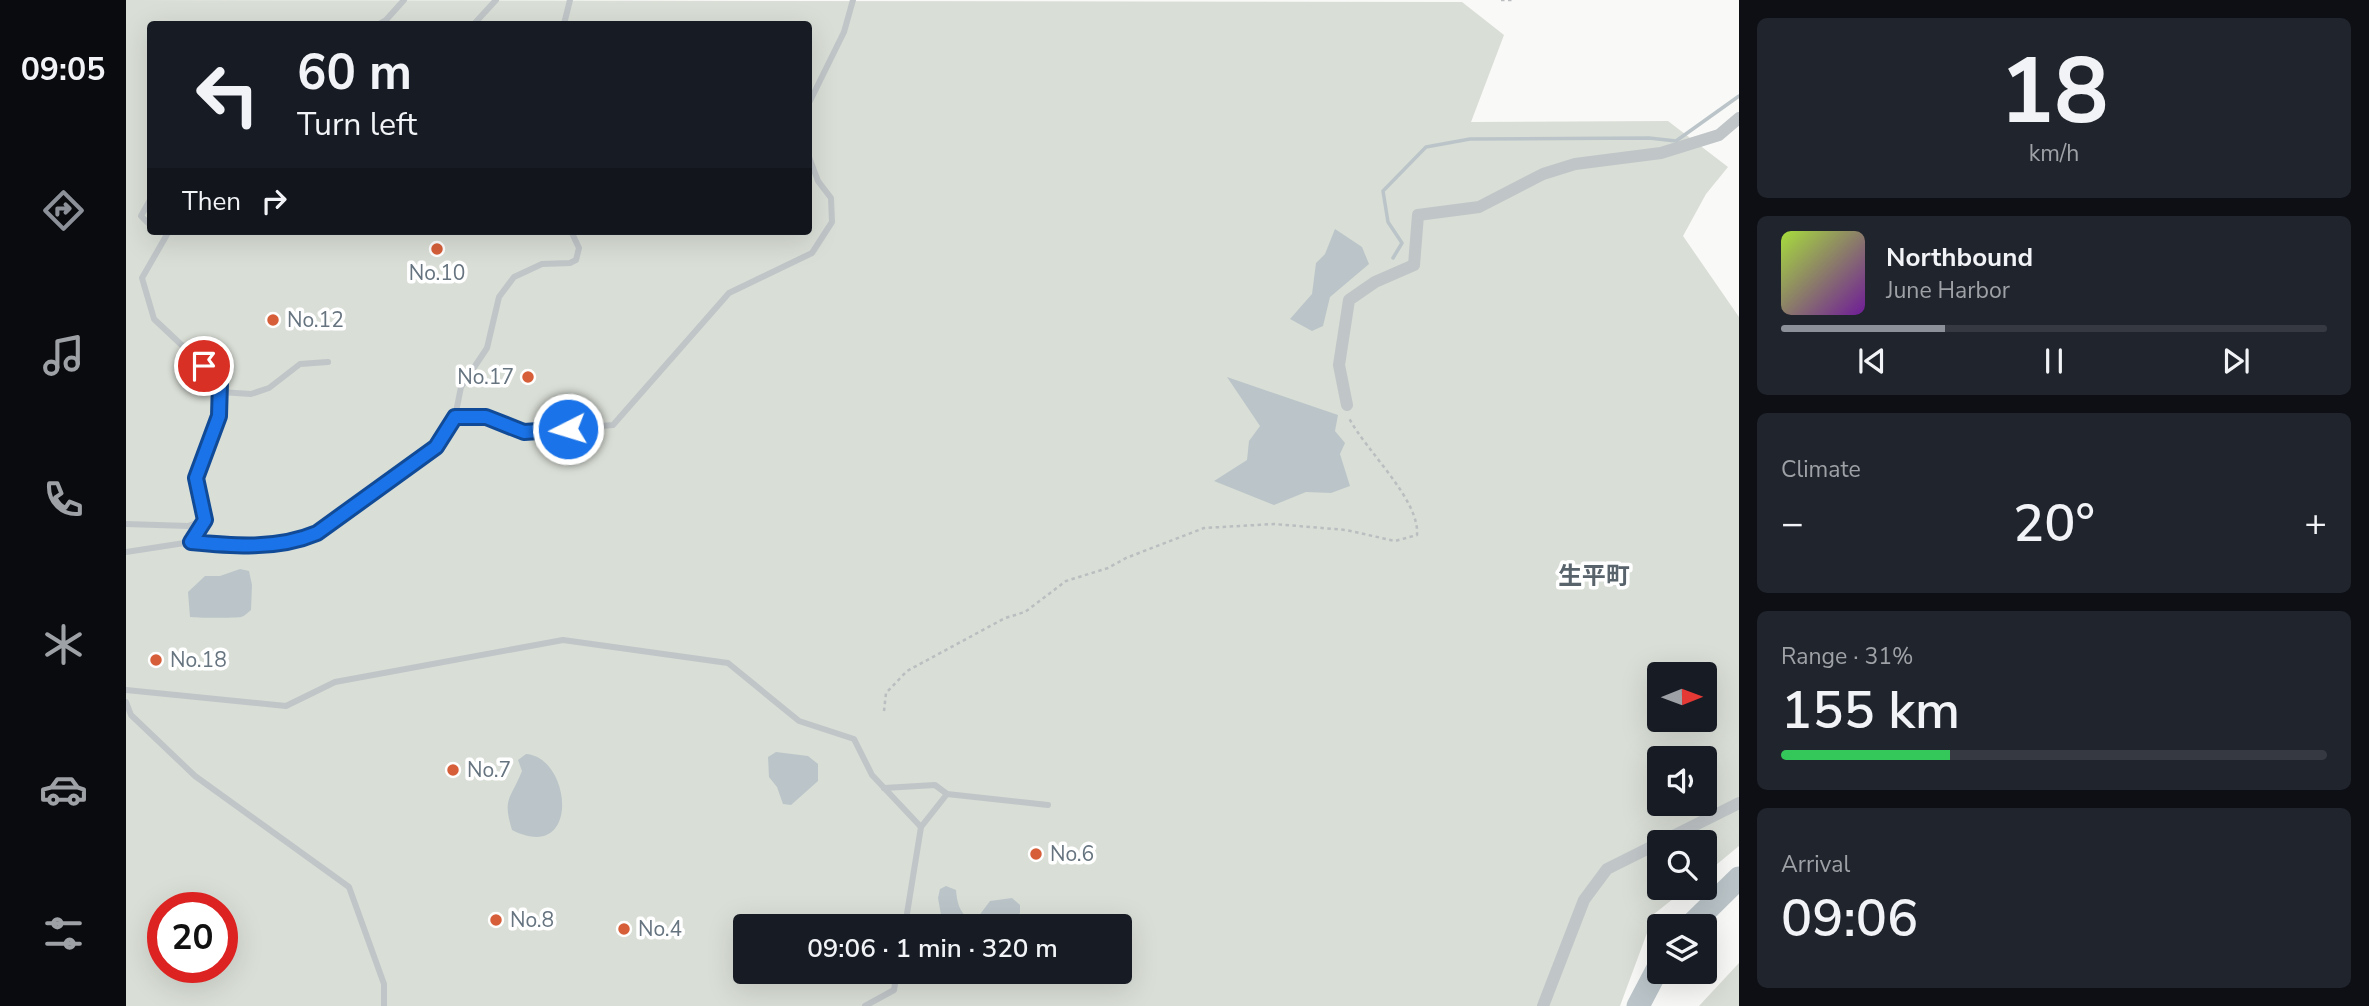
<!DOCTYPE html>
<meta charset="utf-8">
<style>
body{margin:0;font-family:"Nunito Sans","Noto Sans JP",sans-serif;background:#20242c;color:#f1f3f6;height:100vh;display:flex;flex-direction:column;font-size:26px;white-space:nowrap}
*{box-sizing:border-box;margin:0}
p{font-size:23px;color:#9ea1a6}
.icon{flex:none;width:38px;height:38px;fill:none;stroke:currentColor;stroke-width:2;stroke-linecap:round;stroke-linejoin:round}
.map{position:relative;flex:1;overflow:hidden}
.drawer{display:flex;flex-direction:column;gap:18px;padding:18px;background:#0d0f14;width:630px}
.drawer>*{flex:none}
.guide{position:absolute;left:21px;top:21px;width:665px;height:214px;border-radius:7px;box-shadow:0 7px 28px #0002;background:#171b24;color:#f1f3f6;overflow:hidden}
.needle{width:46px;rotate:89deg}
.buttons{position:absolute;left:1521px;top:662px;display:grid;gap:14px}
.buttons a{display:grid;place-items:center;width:70px;height:70px;border-radius:7px;background:#171b24;box-shadow:0 7px 28px #0002;font-size:35px}
.speed{position:absolute;left:21px;top:892px;display:flex;gap:14px;font-size:35px;font-weight:700;text-align:center}
.speed>*{display:grid;place-content:center;width:91px;height:91px;border-radius:50%;background:#171b24;box-shadow:0 7px 28px #0002;line-height:1}
.speed .limit{border:10px solid #d22;background:#fff;color:#111}
.pin{position:absolute;display:grid;place-items:center;width:60px;height:60px;color:#fff;margin:-30px;border:4px solid #fff;border-radius:50%;box-shadow:0 2px 7px #0007}
.me{position:absolute;width:77px;margin:-38px;rotate:265deg;stroke-linejoin:round;filter:drop-shadow(0 0 5px #0008)}
.turn{display:flex;align-items:center;gap:24px;height:147px;padding:0 35px;font-size:32px}
.turn .icon{width:91px;height:91px;stroke-width:2.5}
.turn b{display:block;font-size:49px;line-height:60px}
.then{display:flex;align-items:center;height:66px;padding:0 35px;background:#0003;gap:14px;font-size:26px}
.big{font-size:52px;font-weight:600;line-height:1.1}
.drawer .widget{flex:1;display:flex;flex-direction:column;justify-content:center;gap:10px;min-width:0;padding:0 24px;border-radius:10px;background:#20242c}
.drawer .dial{align-items:center;gap:0}
.dial b{font-size:91px;line-height:1}
.song{display:flex;align-items:center;gap:21px}
.cover{width:84px;height:84px;border-radius:10px;background:linear-gradient(135deg,hsl(80 70% 55%),hsl(280 70% 35%))}
.played{height:7px;border-radius:4px;background:linear-gradient(90deg,#8c9099 30%,#363941 30%)}
.keys{display:flex;justify-content:space-around;direction:ltr}
.heat{display:flex;justify-content:space-between;align-items:center;font-size:38px;direction:ltr}
.charge{height:10px;border-radius:5px;background:linear-gradient(90deg,#34c759 31%,#363941 0)}
.trip{position:absolute;left:607px;top:914px;width:399px;height:70px;border-radius:7px;background:#171b24;box-shadow:0 7px 28px #0002;font-weight:600;line-height:70px;text-align:center}
main{display:flex;flex:1;min-height:0}
.menu{display:flex;flex-direction:column;width:126px;justify-content:space-around;align-items:center;background:#090b0e;color:#9ea1a6}
.menu .icon{width:49px;height:49px}
.menu .current{color:#8c9099}
.menu b{font-size:32px;color:#f1f3f6}
.map>svg:first-child{display:block}
.green{fill:#d9ded6;fill-rule:evenodd}
.water{fill:#bbc5c9}
.lines{fill:none;stroke-linecap:round;stroke-linejoin:round}
.stream{stroke:#bbc5c9;stroke-width:3.5}
.river{stroke:#bbc5c9;stroke-width:23}
.path{stroke:#bbbec0;stroke-width:2.5;stroke-dasharray:3.5 3.5;stroke-linecap:butt}
.service{stroke:#c0c5c8;stroke-width:6}
.minor{stroke:#c0c5c8;stroke-width:12}
.route-casing{stroke:#114b97;stroke-width:18}
.route{stroke:#1a73e8;stroke-width:12}
.poi-dot{fill:#d65f3a;stroke:#fff;stroke-width:2.5}
.labels{text-anchor:middle;stroke-width:7;stroke-linejoin:round;paint-order:stroke}
.poi-label{font-size:21px;fill:#667480;stroke:#fff;text-anchor:start}
.quarter-label{font-size:24px;font-weight:bold;fill:#58636b;stroke:#fff}
</style>
<main>
<nav class="menu">
<b>09:05</b>
<svg class="icon current" aria-label="directions" viewBox="0 0 24 24"><path d="M12 3l9 9-9 9-9-9zM9 14v-3h6M13 9l2 2-2 2"/></svg>
<svg class="icon" aria-label="music" viewBox="0 0 24 24"><path d="M9 18V5l10-2v13"/><circle cx="6" cy="18" r="3"/><circle cx="16" cy="16" r="3"/></svg>
<svg class="icon" aria-label="phone" viewBox="0 0 24 24"><path d="M5 4h4l2 5-3 2q2 4 5 5l2-3 5 2v4C11 20 4 13 5 4z"/></svg>
<svg class="icon" aria-label="climate" viewBox="0 0 24 24"><path d="M12 3v18M4 7l16 10M4 17L20 7"/></svg>
<svg class="icon" aria-label="car" viewBox="0 0 24 24"><path d="M5 17H2v-5l4-1 3-4h7l3 4 3 1v5h-3M9 17h6M6 11h13"/><circle cx="7" cy="17" r="2"/><circle cx="17" cy="17" r="2"/></svg>
<svg class="icon" aria-label="filters" viewBox="0 0 24 24"><path d="M4 7h16M4 17h16"/><circle cx="9" cy="7" r="2"/><circle cx="15" cy="17" r="2"/></svg>
</nav>
<div class="map">
<svg width="1613" height="1006" viewBox="0 0 1613 1006">
<rect width="100%" height="100%" fill="#f9f9f7"/>
<g class="green">
<path d="M0 0 1336 2 1378 35 1345 122 1542 121 1602 167 1580 194 1557 236 1613 317V846L1579 874 1578 842H1533V887H1562L1528 914 1494 1006H0ZM24 24H682V231H24ZM1533 674H1578V719H1533ZM1533 758H1578V803H1533ZM37 908H96V968H37ZM620 926H994V971H620Z"/>
<polygon points="1613,963 1613,1006 1573,1006"/>
</g>
<g class="water">
<polygon points="1209,229 1236,247 1243,264 1204,297 1197,326 1186,331 1164,319 1186,294 1190,263 1199,254"/>
<polygon points="1101,377 1212,415 1209,431 1219,443 1214,454 1224,486 1205,493 1180,492 1148,505 1088,481 1121,460 1123,441 1134,426"/>
<path d="M114 569 123 571 126 585 125 610C121 613 119 616 115 617 113 618 67 618 64 617L62 592 79 576H94Z"/>
<polygon points="650,752 682,756 692,764 692,781 665,805 657,804 651,787 643,777 642,757"/>
<path d="M400 754C446 757 455 865 386 830 376 797 385 799 396 771L392 760Z"/>
<path d="M820 886 830 890C831 902 833 913 844 919L852 917 864 901 886 898 894 905V913L882 926H817L812 898 814 889Z"/>
</g>
<g class="lines">
<polyline class="stream" points="1267,258 1276,243 1262,222 1257,191 1300,147 1344,139 1523,138 1550,141 1613,96"/>
<g class="river">
<polyline points="1564,926 1613,878"/>
<polyline points="1512,1006 1533,966"/>
</g>
<g class="path">
<polyline points="1375,0 1389,0"/>
<path d="M758 711 760 693 781 671 879 618 899 612 940 581 982 568 1000 558 1078 528 1148 524 1220 530 1269 541 1291 535C1294 500 1240 451 1223 418"/>
</g>
<g class="service">
<polyline points="253,24 260,20 278,0"/>
<polyline points="348,24 370,0"/>
<polyline points="438,24 444,0"/>
<polyline points="682,105 718,32 727,0"/>
<polyline points="24,200 15,216 24,225"/>
<polyline points="43,231 16,278 28,319 95,382 93,416 70,478 79,520 65,542"/>
<polyline points="94,392 125,394 143,388 174,364 202,362"/>
<polyline points="329,417 360,417 398,432 487,425 603,293 686,253 706,222 705,198 692,181 683,157 682,141"/>
<polyline points="0,524 62,526 79,520"/>
<polyline points="0,552 65,542 113,547 172,541 191,533 310,447 329,417 335,387 361,348 373,297 388,277 416,264 444,263 450,260 453,248 445,231"/>
<polyline points="0,690 160,706 209,682 437,640 602,663 673,721 728,739 746,775 795,827"/>
<polyline points="0,702 5,715 69,776 223,887 258,984 258,1006"/>
<polyline points="758,788 809,785 821,794 922,805"/>
<polyline points="779,926 795,827 821,794"/>
<polyline points="739,1006 768,990 771,971"/>
</g>
<g class="minor">
<polyline points="1221,405 1213,365 1223,300 1249,282 1288,265 1292,215 1353,207 1417,174 1449,164 1535,153 1593,135 1613,118"/>
<polyline points="1417,1006 1458,900 1481,869 1613,803"/>
</g>
</g>
<g class="lines">
<defs>
<path id="route" d="M78 366 94 382 93 416 70 478 79 520 65 542C107 546 151 550 191 533L310 447 329 417H360L398 432 442 429"/>
</defs>
<use href="#route" class="route-casing"/>
<use href="#route" class="route"/>
</g>
<g class="poi-dot">
<circle cx="311" cy="249" r="7"/>
<circle cx="147" cy="320" r="7"/>
<circle cx="402" cy="377" r="7"/>
<circle cx="30" cy="660" r="7"/>
<circle cx="327" cy="770" r="7"/>
<circle cx="910" cy="854" r="7"/>
<circle cx="370" cy="920" r="7"/>
<circle cx="498" cy="929" r="7"/>
</g>
<g class="labels">
<g class="poi-label">
<text x="311" y="280" text-anchor="middle">No.10</text>
<text x="161" y="327">No.12</text>
<text x="388" y="384" text-anchor="end">No.17</text>
<text x="44" y="667">No.18</text>
<text x="341" y="777">No.7</text>
<text x="924" y="861">No.6</text>
<text x="384" y="927">No.8</text>
<text x="512" y="936">No.4</text>
</g>
<g class="quarter-label">
<text x="1468" y="584">生平町</text>
</g>
</g>
</svg>
<div class="buttons">
<a><svg class="needle" viewBox="-14 -14 28 28"><path d="M0-13l5 13h-10z" fill="#e53935"/><path d="M0 13l5-13h-10z" fill="#9ea1a6"/></svg></a>
<a><svg class="icon" aria-label="sound" viewBox="0 0 24 24"><path d="M4 9h4l5-4v14l-5-4H4zM17 9q2 3 0 6"/></svg></a>
<a><svg class="icon" aria-label="search" viewBox="0 0 24 24"><circle cx="10" cy="10" r="6"/><path d="M15 15l6 6"/></svg></a>
<a><svg class="icon" aria-label="layers" viewBox="0 0 24 24"><path d="M12 4l9 5-9 5-9-5zM3 14l9 5 9-5"/></svg></a>
</div>
<div class="speed"><div class="limit">20</div></div>
<div class="pin" style="left:78px;top:366px;background:#d93025"><svg class="icon" aria-label="arrive" viewBox="0 0 24 24"><path d="M6 21V4h12l-3 4 3 4H6"/></svg></div>
<svg class="me" style="left:442px;top:429px" viewBox="-20 -20 40 40"><circle r="17" fill="#1a73e8" stroke="#fff" stroke-width="3"/><path d="M0-11L8 9 0 5-8 9z" fill="#fff"/></svg>
<div class="trip">09:06 · 1 min · 320 m</div>
<div class="guide">
<div class="turn"><svg class="icon" aria-label="left" viewBox="0 0 24 24"><path d="M17 20v-9H6M10 6l-5 5 5 5"/></svg><div><b>60 m</b>Turn left</div></div>
<div class="then">Then<svg class="icon" aria-label="right" viewBox="0 0 24 24"><path d="M7 20v-9h11M14 6l5 5-5 5"/></svg></div>
</div>
</div>
<section class="drawer">
<div class="widget dial"><b>18</b><p>km/h</p></div>
<div class="widget">
<div class="song"><i class="cover"></i><div><b>Northbound</b><p>June Harbor</p></div></div>
<div class="played"></div>
<div class="keys"><svg class="icon" aria-label="previous" viewBox="0 0 24 24"><path d="M18 5L8 12l10 7zM5 5v14"/></svg><svg class="icon" aria-label="pause" viewBox="0 0 24 24"><path d="M8 5v14M16 5v14"/></svg><svg class="icon" aria-label="next" viewBox="0 0 24 24"><path d="M6 5l10 7-10 7zM19 5v14"/></svg></div>
</div>
<div class="widget"><p>Climate</p>
<div class="heat"><a>−</a><b class="big">20°</b><a>+</a></div>
</div>
<div class="widget"><p>Range · 31%</p><b class="big">155 km</b><div class="charge"></div></div>
<div class="widget"><p>Arrival</p><b class="big">09:06</b></div>
</section>
</main>
